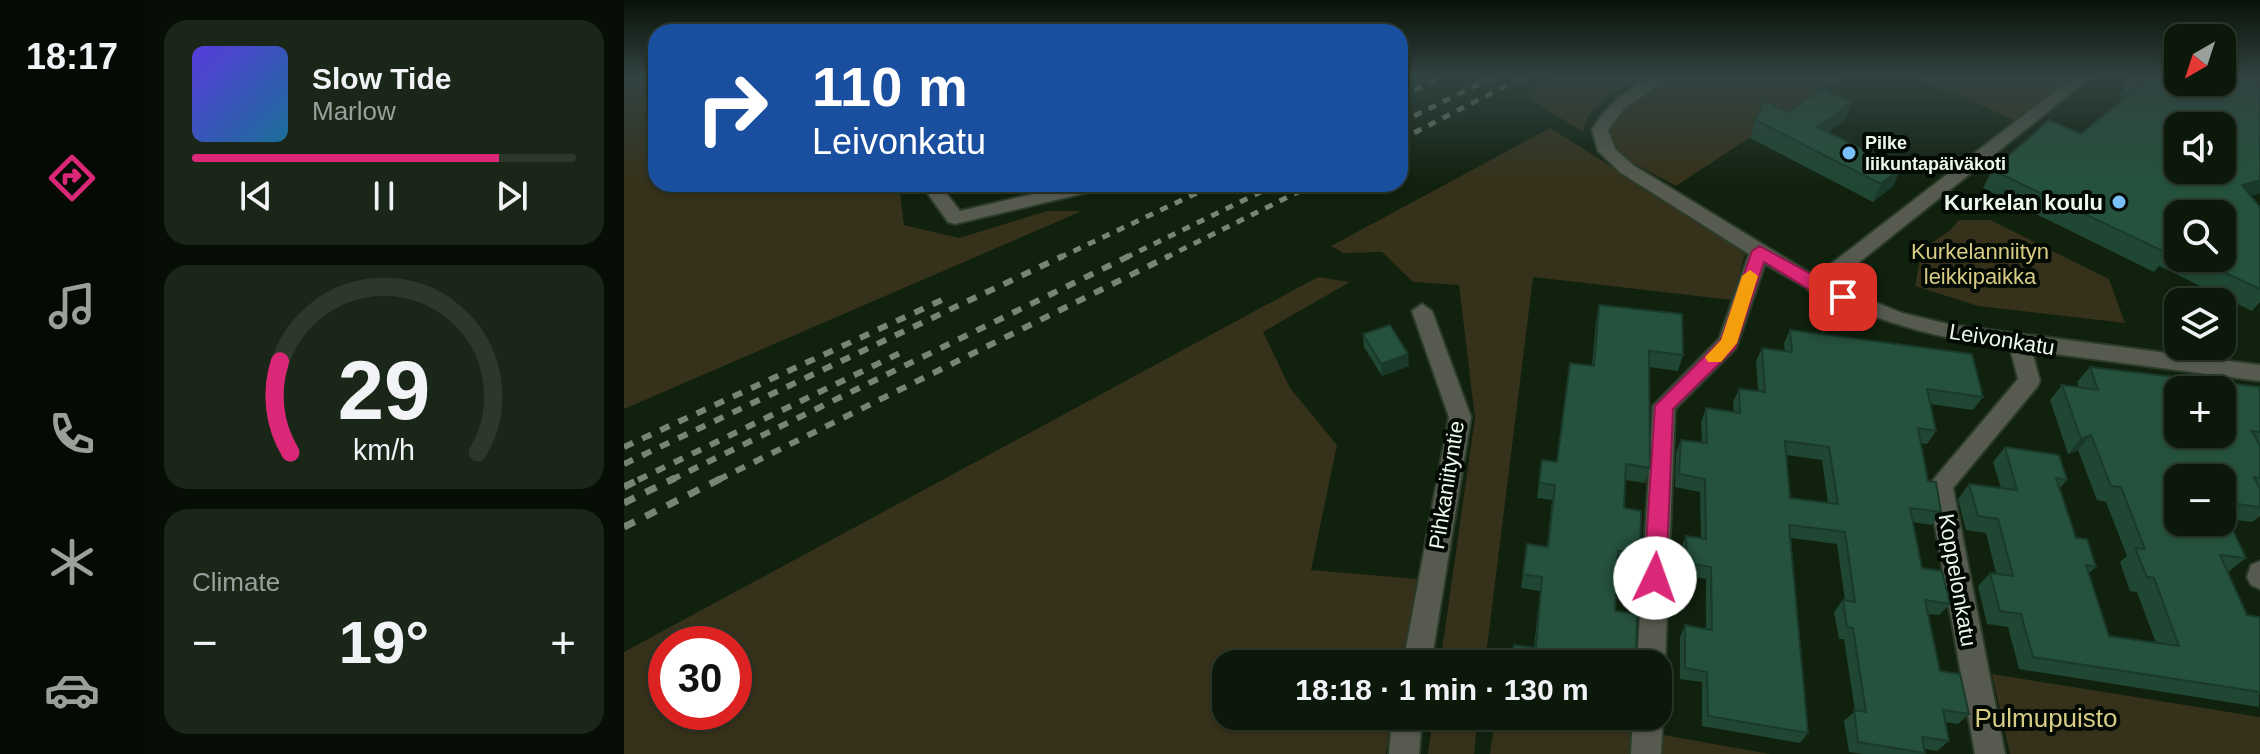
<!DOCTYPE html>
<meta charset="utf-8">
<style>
body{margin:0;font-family:Helvetica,sans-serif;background:#1a2618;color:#f1f3f6;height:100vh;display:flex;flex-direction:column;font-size:30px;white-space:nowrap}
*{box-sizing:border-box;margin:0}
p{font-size:26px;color:#9aa09c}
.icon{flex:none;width:44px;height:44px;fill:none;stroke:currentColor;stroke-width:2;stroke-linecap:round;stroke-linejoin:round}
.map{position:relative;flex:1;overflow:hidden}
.drawer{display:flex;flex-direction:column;gap:20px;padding:20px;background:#070e06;width:480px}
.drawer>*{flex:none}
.banner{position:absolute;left:24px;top:24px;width:760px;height:168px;border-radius:24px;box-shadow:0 2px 6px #0004,0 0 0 2px #2c382b;background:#1a4fa0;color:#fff;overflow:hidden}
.needle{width:52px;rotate:219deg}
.fabs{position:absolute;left:1540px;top:24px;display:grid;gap:16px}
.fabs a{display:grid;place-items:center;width:72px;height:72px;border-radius:16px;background:#0c190a;box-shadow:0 2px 6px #0004,0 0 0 2px #2c382b;font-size:40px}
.speed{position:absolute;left:24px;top:626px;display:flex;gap:16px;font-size:40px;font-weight:700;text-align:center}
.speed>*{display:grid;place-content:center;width:104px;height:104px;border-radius:50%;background:#0c190a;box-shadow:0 2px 6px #0004,0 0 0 2px #2c382b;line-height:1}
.speed .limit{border:12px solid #d22;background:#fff;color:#111}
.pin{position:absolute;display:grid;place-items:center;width:68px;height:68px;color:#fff;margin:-34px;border-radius:16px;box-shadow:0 4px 12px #0006}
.me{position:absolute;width:88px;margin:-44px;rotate:3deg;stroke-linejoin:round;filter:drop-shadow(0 0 6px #0008)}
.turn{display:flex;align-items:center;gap:28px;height:168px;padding:0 32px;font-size:36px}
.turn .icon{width:104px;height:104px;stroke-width:2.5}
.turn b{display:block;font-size:56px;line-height:68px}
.big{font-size:60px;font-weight:800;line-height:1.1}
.drawer .tile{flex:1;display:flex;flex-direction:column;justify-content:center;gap:12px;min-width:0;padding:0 28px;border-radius:24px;background:#1a2618}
.drawer .dial{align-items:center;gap:0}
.dial svg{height:208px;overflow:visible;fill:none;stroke:#2c382b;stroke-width:7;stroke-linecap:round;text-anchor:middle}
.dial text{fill:#f1f3f6;stroke:none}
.song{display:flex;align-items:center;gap:24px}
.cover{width:96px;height:96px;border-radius:12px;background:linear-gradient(135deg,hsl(250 70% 55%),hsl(200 70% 35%))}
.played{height:8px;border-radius:4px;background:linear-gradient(90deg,#db2777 80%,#2c382b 80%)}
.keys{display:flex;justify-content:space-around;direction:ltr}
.heat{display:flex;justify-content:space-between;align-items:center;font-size:44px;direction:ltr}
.trip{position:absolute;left:588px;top:650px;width:460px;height:80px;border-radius:24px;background:#0c190a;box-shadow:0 2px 6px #0004,0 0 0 2px #2c382b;font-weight:800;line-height:80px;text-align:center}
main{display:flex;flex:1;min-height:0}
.tab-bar{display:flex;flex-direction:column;width:144px;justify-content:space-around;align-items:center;background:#050a04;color:#9aa09c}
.tab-bar .icon{width:56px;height:56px}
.tab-bar .current{color:#db2777}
.tab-bar b{font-size:36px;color:#f1f3f6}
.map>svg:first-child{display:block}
.green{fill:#35311a;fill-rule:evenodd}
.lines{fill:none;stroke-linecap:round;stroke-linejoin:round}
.pedestrian-casing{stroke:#2b3b29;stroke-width:4}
.minor-casing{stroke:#2b3b29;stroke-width:4}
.pedestrian{fill:#575b4f;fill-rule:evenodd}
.minor{fill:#575b4f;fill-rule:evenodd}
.rail-far2{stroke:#768574;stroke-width:5;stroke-dasharray:8 8;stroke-linecap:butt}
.rail-far1{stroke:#768574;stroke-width:6;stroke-dasharray:10 10;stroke-linecap:butt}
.rail{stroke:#768574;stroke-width:7;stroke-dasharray:12 12;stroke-linecap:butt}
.wall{fill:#204734;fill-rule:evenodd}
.shaded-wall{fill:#1a392b}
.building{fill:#25523d;stroke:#1a392b;stroke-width:2;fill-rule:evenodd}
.route{fill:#db2777;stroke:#8e194d;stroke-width:2}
.slow{fill:#f59e0b}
.poi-dot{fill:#79bff8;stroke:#030903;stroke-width:3}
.labels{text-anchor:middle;stroke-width:8;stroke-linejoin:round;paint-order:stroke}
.far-poi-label{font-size:18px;font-weight:bold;fill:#edf8eb;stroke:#030903;text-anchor:start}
.poi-label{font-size:22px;font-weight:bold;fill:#edf8eb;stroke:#030903;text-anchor:end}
.park-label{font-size:22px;fill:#d8cc85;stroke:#030903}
.street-label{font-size:22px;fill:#edf8eb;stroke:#030903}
.near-park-label{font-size:26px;fill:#d8cc85;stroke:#030903}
</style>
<main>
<nav class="tab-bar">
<b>18:17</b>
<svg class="icon current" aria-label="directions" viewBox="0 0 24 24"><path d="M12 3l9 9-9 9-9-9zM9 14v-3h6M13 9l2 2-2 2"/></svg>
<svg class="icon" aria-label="music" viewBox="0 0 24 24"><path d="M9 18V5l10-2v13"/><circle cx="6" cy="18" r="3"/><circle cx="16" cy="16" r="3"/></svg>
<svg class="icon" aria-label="phone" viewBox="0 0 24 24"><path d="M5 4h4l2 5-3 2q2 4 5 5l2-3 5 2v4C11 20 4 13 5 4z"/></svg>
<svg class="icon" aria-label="climate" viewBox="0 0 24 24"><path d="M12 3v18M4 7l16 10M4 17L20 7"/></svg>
<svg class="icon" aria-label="car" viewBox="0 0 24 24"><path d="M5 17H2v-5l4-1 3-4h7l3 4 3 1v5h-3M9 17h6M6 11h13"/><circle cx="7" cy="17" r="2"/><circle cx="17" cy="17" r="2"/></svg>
</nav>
<section class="drawer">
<div class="tile">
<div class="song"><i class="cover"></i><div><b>Slow Tide</b><p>Marlow</p></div></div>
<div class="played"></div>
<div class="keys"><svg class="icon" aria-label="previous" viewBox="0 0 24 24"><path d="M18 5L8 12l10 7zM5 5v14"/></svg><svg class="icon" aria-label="pause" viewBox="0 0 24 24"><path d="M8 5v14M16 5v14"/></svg><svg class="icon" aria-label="next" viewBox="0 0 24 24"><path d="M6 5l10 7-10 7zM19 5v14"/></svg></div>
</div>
<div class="tile dial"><svg viewBox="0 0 100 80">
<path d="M14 69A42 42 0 1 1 86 69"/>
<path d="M14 69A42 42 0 0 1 10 34" stroke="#db2777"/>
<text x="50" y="56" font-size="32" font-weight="700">29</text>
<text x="50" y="72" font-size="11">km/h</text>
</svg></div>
<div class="tile"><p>Climate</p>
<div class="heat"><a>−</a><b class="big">19°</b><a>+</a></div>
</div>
</section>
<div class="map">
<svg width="1636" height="754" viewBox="0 0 1636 754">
<rect width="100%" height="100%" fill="#10210e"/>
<g class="green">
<polygon points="0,78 32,78 32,184 275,184 280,225 335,238 423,211 458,211 0,409"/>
<path d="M931 78H1018C994 91 964 103 959 132L899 95Z"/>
<path d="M1048 78H1216L1052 186 1000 158 985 135C995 101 1019 94 1048 78Z"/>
<polygon points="1295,78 1448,78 1390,120"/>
<polygon points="926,128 1122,251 1108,300 909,277 861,664 816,664 851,418 835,285 789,282 758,252 719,253 707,246"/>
<polygon points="1335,220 1366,220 1485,279 1501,323 1354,306 1291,286 1298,250 1326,230"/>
<path d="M694 277 726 282 639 332 666 388 713 445 687 570 794 579 777 664H602V716H767L762 754H0V652ZM110 644V712H42V644Z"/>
<polygon points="1368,674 1636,717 1636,754 1386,754"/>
<polygon points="809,716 854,716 850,754 804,754"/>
<polygon points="871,716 933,716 1146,754 866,754"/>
</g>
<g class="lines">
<defs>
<polygon id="pedestrian" points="1448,78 1466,78 1199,291 1185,291 1182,286 1185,281"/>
<g id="minor">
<path d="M1025 78H1045L1000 109 984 130 991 149 1009 165 1199 281 1278 313 1328 325 1636 365V381L1408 351 1416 381 1413 387 1329 488 1381 754H1351L1304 486 1394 379 1386 348C1297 337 1218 311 1141 264L1112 348 1051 409 1041 664 1034 675V664H1013L1029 406 1095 339 1125 254 997 173 974 151 968 130C982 106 1000 92 1025 78Z"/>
<polygon points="297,184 315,184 336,211 452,184 485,184 482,188 331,224 324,222"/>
<polygon points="798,304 808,311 847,417 807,664 779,664 825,417 788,311"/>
<polygon points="1636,561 1636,589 1627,585 1623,577 1627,565"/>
<polygon points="1034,706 1039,716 1037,754 1007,754 1009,716 1034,716"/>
<polygon points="768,716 798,716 795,754 765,754"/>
</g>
</defs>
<use href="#pedestrian" class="pedestrian-casing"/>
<use href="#minor" class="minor-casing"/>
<use href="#pedestrian" class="pedestrian"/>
<use href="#minor" class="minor"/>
<g class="rail-far2">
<polyline points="776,97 815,78"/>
<polyline points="776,123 867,78"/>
<polyline points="776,140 897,78"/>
<polyline points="435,258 592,184"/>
<polyline points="501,258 653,184"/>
<polyline points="541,258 690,184"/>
</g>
<g class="rail-far1">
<polyline points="0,447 318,300"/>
<polyline points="0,464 439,256"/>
<polyline points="14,480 276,353"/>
<polyline points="47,480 505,256"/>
<polyline points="94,480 545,256"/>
</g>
<g class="rail">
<polyline points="0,487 18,478"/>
<polyline points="0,503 51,478"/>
<polyline points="0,527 98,478"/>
</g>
</g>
<g class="wall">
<path d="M1506 78 1636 79V193L1627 196 1636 207V302L1628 311 1535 266 1530 272 1359 188 1368 170 1457 134 1501 98 1495 95ZM1554 214 1598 258H1554Z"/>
<polygon points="1228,102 1221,120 1204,132 1277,168 1269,186 1249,202 1126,138 1131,120 1163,112"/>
<polygon points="975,305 1059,355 1054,371 1025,367 1026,468 1021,483 1001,480 1000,508 1016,554 1011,569 994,566 991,611 1012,657 1009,664 887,664 910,648 916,591 897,588 903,544 923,547 928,500 913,498 916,475 933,462 968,366 972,321"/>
<path d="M1166 330 1359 397 1349 410 1306 404 1312 431 1303 444 1296 443 1304 481 1317 512 1308 525 1288 522 1298 568 1326 604 1315 615 1304 614 1316 671 1345 714 1334 724 1321 722 1325 741 1313 751 1301 749V753L1300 754H1239L1225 752 1220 721 1231 711 1220 639H1215L1210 612 1219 600 1221 601 1213 544 1167 538 1184 733 1176 743 1078 726V682L1056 679V637L1061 625 1082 629V579L1058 575 1057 548 1062 536 1077 538 1076 492 1051 487 1052 453 1057 440 1078 442 1077 422 1082 408 1110 412 1109 402 1115 389 1134 391 1132 361 1138 348 1161 351 1160 343ZM1162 455 1198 460 1204 503 1166 498Z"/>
<polygon points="739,334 785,366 758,376 740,347"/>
<path d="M1466 367 1636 387V516L1628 522 1604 519 1622 558 1604 572 1623 615 1636 617 1635 707 1395 669 1384 627 1363 624 1354 586 1366 573H1372L1362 533 1342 530 1334 499 1345 484 1377 488 1369 462 1381 447 1443 480 1436 488 1452 538 1472 567 1464 574 1485 636 1532 643 1513 592 1506 591 1496 562 1503 556 1482 502 1473 500 1454 450 1444 454 1426 400 1438 385 1455 387 1453 382ZM1598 478V522H1554Z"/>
</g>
<g class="shaded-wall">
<polygon points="1228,102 1221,120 1186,144 1193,127"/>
<polygon points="1277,168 1269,186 1249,202 1257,184"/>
<polygon points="1636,180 1636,193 1604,203 1618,185"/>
<polygon points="784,354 785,366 758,376 757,364"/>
<polygon points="1467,435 1454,450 1444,454 1457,439"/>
</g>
<g class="building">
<path d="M1507 78H1554V82H1598V78L1636 79V180L1618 185 1636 207V289L1570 258H1598V214H1554V251L1549 248 1545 254 1368 170 1425 120 1457 134 1519 83ZM1554 126H1598V170H1554Z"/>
<polygon points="1199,89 1228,102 1193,127 1277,168 1257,184 1131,120 1141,101 1163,112"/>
<polygon points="975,305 1058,314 1059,355 1025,351 1026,468 1002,464 1000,508 1017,511 1016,554 994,551 991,611 1013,614 1012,657 989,653 989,664 887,664 890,645 912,648 918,577 899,574 903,544 924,547 931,485 915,483 918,460 933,462 946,363 970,366"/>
<polygon points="766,325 784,354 757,364 739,334"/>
<path d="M1166 330 1348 354 1359 397 1303 389 1312 431 1294 428 1304 481 1312 482 1317 512 1286 508 1298 568 1318 571 1326 604 1301 600 1316 671 1336 674 1345 714 1319 710 1325 741 1298 737 1301 753 1234 742 1230 710 1242 712 1229 628 1223 627 1219 600 1231 602 1221 532 1165 525 1184 733 1084 716 1083 672 1061 668V625L1088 630 1087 567 1063 563 1062 536 1082 539 1081 479 1055 474 1057 440 1083 443 1082 408 1116 413 1115 389 1141 392 1138 348 1168 352ZM1161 441 1205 447 1214 504 1166 498Z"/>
<path d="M1466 367 1636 387V432L1628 431 1636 446V478L1630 477 1636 489V507L1598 502V478H1554V522H1598V507L1622 558 1596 555 1623 615 1636 617V692L1409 657 1397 614 1376 611 1366 573 1389 576 1374 519 1354 516 1345 484 1393 490 1381 447 1435 455 1443 480 1432 478 1452 538 1463 539 1472 567 1462 565 1485 636 1555 646 1530 578 1523 577 1511 548 1521 549 1497 487 1487 486 1467 435 1457 439 1438 385 1474 390ZM1554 390H1598V434H1554Z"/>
</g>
<linearGradient id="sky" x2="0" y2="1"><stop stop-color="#091208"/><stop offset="0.42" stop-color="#314341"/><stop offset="1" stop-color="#314341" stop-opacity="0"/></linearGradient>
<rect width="1636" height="184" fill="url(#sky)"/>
<polygon class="route" points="1136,246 1228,297 1219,303 1186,290 1140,262 1111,348 1049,409 1042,578 1039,585 1031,588 1024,585 1020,578 1031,406 1097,340 1128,251"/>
<polygon class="slow" points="1126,270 1134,276 1113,343 1097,362 1084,362 1081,357 1097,340 1118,276"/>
<g class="poi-dot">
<circle cx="1225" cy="153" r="8"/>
<circle cx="1495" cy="202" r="8"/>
</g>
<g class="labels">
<g class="far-poi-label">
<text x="1241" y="149">Pilke<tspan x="1241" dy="21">liikuntapäiväkoti</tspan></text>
</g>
<g class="poi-label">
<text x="1479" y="210">Kurkelan koulu</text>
</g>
<g class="park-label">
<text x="1356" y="259">Kurkelanniityn<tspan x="1356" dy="25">leikkipaikka</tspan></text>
</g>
<g class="street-label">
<text transform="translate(1378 339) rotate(9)" y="8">Leivonkatu</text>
<text transform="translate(822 485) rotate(-81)" y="8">Pihkaniityntie</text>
<text transform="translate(1334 580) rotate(80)" y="8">Koppelonkatu</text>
</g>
<g class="near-park-label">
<text x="1422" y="727">Pulmupuisto</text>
</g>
</g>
</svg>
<div class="fabs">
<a><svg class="needle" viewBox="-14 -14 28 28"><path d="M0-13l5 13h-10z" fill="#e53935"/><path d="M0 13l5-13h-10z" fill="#9aa09c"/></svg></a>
<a><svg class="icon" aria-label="sound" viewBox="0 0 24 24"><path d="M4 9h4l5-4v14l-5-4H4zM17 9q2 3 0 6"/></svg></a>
<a><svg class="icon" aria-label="search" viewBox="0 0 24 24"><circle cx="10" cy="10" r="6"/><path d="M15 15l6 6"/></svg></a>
<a><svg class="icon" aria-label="layers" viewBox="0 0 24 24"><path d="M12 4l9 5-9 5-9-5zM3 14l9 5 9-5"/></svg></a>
<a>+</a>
<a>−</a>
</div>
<div class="speed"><div class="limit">30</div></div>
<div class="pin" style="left:1219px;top:297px;background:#d93025"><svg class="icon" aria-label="arrive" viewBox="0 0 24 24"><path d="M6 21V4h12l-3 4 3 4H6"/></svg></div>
<svg class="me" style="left:1031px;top:578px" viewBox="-20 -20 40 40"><circle r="19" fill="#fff"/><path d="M0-13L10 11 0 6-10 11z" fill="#db2777"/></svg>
<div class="trip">18:18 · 1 min · 130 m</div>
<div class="banner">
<div class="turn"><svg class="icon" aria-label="right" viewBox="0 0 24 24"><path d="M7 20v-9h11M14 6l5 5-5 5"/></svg><div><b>110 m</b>Leivonkatu</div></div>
</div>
</div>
</main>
